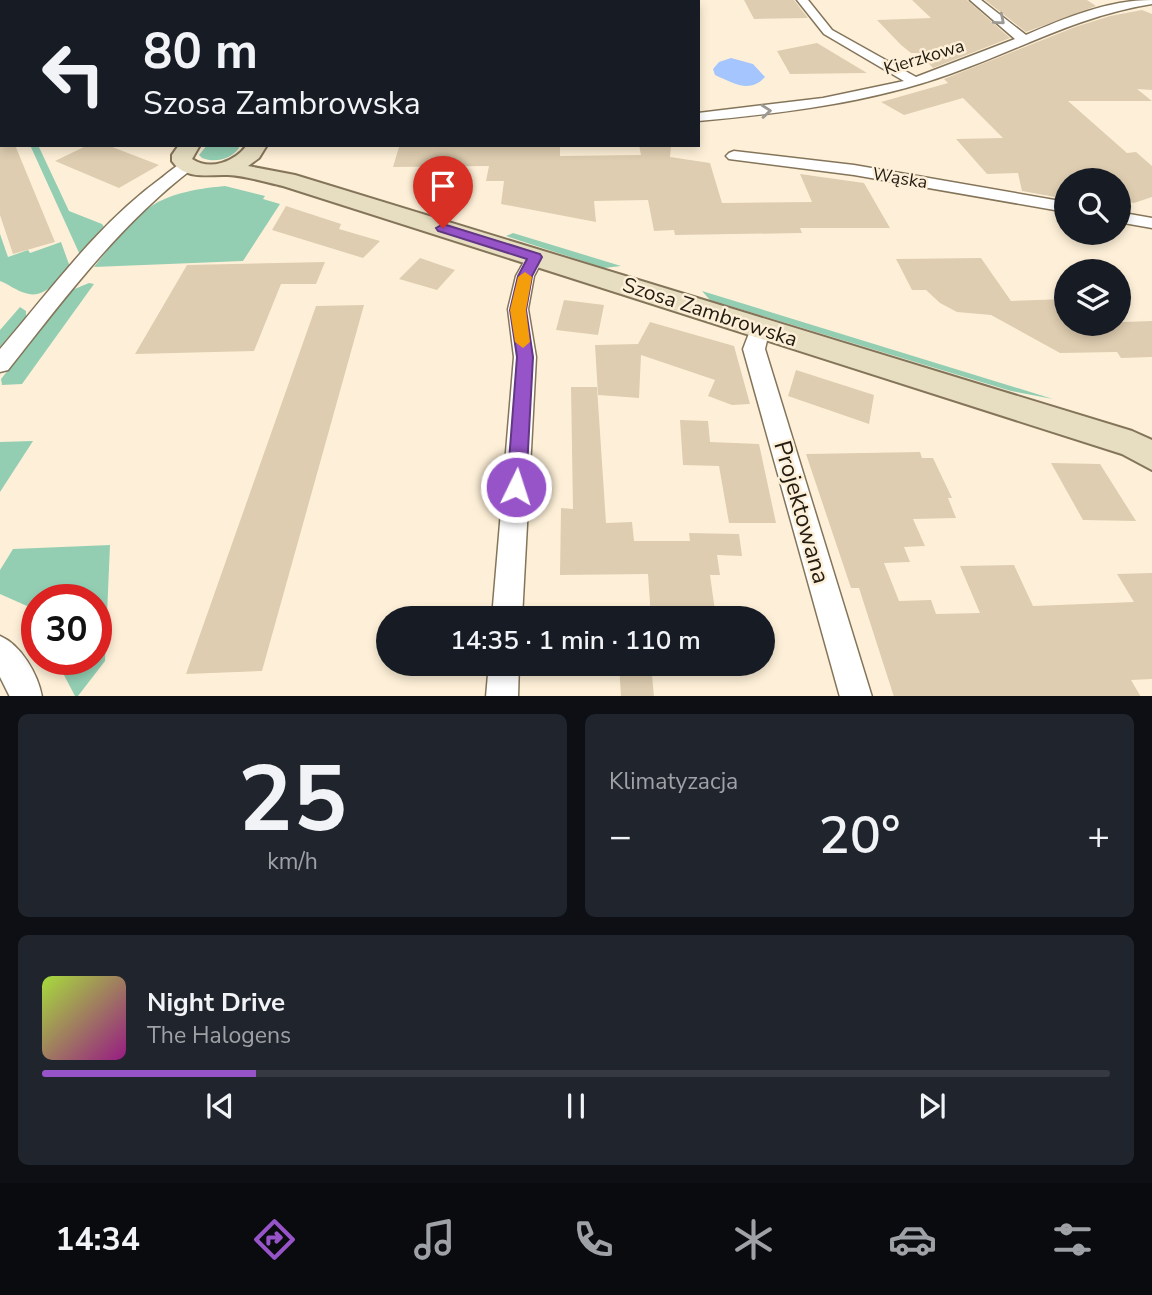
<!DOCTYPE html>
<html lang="pl">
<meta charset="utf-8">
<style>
body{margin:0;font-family:"Nunito Sans",sans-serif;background:#20242c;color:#f1f3f6;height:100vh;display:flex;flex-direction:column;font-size:26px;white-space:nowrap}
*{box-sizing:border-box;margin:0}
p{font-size:23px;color:#9ea1a6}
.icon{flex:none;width:38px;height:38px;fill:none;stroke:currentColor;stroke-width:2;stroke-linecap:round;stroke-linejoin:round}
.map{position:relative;height:696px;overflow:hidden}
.side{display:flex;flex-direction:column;gap:18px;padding:18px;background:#0d0f14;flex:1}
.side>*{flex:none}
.banner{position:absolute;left:0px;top:0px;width:700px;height:147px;box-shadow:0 4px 10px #0003;background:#171b24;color:#f1f3f6;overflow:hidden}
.fabs{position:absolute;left:1054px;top:168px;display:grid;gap:14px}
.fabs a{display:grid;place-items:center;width:77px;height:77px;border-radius:50%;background:#171b24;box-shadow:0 4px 10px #0003;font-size:35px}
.speed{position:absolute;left:21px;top:584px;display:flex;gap:14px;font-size:35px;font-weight:700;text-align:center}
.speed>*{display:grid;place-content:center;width:91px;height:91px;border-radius:50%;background:#171b24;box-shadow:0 4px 10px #0003;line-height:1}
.speed .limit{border:10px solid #d22;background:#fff;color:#111}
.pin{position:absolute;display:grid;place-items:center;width:60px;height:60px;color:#fff;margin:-72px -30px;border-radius:50% 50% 50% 0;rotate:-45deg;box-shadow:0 0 7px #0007}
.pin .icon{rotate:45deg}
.me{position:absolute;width:77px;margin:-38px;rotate:4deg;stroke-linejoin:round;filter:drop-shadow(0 0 5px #0008)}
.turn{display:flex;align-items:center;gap:24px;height:147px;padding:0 28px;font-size:32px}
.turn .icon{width:91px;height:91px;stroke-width:2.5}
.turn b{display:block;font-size:49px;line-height:60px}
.big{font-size:52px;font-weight:600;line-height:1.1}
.side .tile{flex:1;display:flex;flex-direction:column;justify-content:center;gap:10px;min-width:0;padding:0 24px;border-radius:10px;background:#20242c}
.side .dial{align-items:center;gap:0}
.dial b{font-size:91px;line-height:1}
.song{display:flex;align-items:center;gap:21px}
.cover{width:84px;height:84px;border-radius:10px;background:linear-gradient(135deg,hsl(80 70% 55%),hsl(310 70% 35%))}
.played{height:7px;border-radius:4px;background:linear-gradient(90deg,#9754c9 20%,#363941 20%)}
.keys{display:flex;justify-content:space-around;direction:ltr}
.heat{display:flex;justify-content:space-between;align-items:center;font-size:38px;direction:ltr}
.side .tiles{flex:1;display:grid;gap:18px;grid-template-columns:1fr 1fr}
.tile:last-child{grid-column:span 2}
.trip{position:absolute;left:376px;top:606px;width:399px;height:70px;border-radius:35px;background:#171b24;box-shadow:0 4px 10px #0003;font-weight:600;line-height:70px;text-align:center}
.tabs{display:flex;height:112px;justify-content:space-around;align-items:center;background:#090b0e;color:#9ea1a6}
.tabs .icon{width:49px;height:49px}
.tabs .on{color:#9754c9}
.tabs b{font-size:32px;color:#f1f3f6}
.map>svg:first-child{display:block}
.green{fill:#93ceb3}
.water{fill:#a4c5fd}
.building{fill:#decdb0}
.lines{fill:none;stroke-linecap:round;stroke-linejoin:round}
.street-casing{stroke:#84755a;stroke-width:3}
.secondary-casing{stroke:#84755a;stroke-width:4}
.street{fill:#fff;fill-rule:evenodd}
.secondary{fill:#e7dec1;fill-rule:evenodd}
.oneway{stroke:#9c9994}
.route{fill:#9754c9;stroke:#623783;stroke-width:2}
.slow{fill:#f59e0b}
.labels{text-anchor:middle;stroke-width:5;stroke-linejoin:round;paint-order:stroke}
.far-street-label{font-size:18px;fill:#221c11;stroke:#fef0d8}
.street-label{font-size:21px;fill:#221c11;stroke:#fef0d8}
.near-street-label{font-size:24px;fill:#221c11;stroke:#fef0d8}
</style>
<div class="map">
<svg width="1152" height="697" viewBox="0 0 1152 697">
<rect width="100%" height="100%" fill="#fef0d8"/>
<g class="green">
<polygon points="30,145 38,145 69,211 102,224 104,227 80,255"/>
<path d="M207 145H238L239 148C230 160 215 163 202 158L199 155Z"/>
<path d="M225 186 265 196 263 199 280 204 243 261 94 267C139 211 150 193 225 186Z"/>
<polygon points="513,233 621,266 604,268 506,236"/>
<path d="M0 234 8 257 28 250 30 253 61 242 70 267C60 279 44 300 25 293 17 291 8 284 0 281Z"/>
<polygon points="89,283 94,284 22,384 2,385 1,379 72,290"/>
<polygon points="702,291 1053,399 1011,391 710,300"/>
<polygon points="20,307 26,311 26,317 0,347 0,330"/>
<polygon points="33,441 0,492 0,442"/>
<polygon points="110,545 105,661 78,696 75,696 56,660 96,660 96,600 37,600 37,624 27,606 0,594 0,570 13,549"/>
</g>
<path class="water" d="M731 58 753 64 765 77C750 94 733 83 715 75L713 69 719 62Z"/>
<g class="building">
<polygon points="744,0 794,0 808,18 754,19"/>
<polygon points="912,0 967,0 1010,38 933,68 919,53 911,53 901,45 877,20 931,18"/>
<polygon points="985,0 1087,0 1096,6 1026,32"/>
<polygon points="1142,10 1152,14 1152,90 1137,89 1152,101 1068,101 1127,153 1136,152 1152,166 1152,197 1134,203 1118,200 1118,180 1066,180 1066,199 1022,191 1018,173 987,174 956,139 1003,138 963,98 904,115 881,102 948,83 944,79 1075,27 1110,16"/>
<polygon points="817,43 867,73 790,74 777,51"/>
<polygon points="0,109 2,145 15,145 55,242 13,254 0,215"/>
<polygon points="88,145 107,145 159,165 119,188 55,161"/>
<polygon points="560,145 560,156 641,155 639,145 671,145 670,157 710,163 722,203 812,202 800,174 864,183 890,228 800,228 802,233 675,235 674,230 654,231 648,200 594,201 596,222 501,204 504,181 486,181 489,166 393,167 399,147"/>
<polygon points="286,206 341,224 339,229 380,241 363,258 272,230"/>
<polygon points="420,258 455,270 437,290 399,279"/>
<polygon points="981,258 1011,301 1066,299 1066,324 1152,321 1152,357 1121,358 1117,352 1060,353 991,315 957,312 940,303 926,290 912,290 896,259"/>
<polygon points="325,262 316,284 281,284 254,351 135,354 187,265"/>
<polygon points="564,300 604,305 598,335 556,330"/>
<polygon points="364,305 262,671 186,674 316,306"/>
<polygon points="650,322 734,346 750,404 732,405 708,396 715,380 641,355 639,398 598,395 595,345 638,344"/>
<polygon points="796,370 874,395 869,424 788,396"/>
<polygon points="571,387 597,387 606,523 632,522 634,541 690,541 689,533 739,534 742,556 717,555 720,575 710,575 716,618 651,618 648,574 560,575 561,508 573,509"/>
<polygon points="680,420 708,421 710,442 759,444 776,523 729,523 719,466 683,465"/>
<polygon points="920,452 922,458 933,458 952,498 948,498 956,518 913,519 925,546 904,547 910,562 884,563 899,601 931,600 936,614 980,613 960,566 1014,565 1033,606 1134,602 1117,574 1152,573 1152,679 1131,680 1141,697 894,697 859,588 851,588 806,454"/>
<polygon points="1051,463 1100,464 1136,521 1083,520"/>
<polygon points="619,663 651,663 654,697 621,697"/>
</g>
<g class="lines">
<defs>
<g id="street">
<polygon points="196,0 207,0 195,2"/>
<polygon points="335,0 345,0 334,2"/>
<path d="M797 0H808L832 30 916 77 1015 39 970 0H981L1026 35C1065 18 1108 0 1152 0V4C1080 15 1018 50 950 74 869 103 784 113 698 121V113L823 98 904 81 824 34Z"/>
<polygon points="734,151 854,165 1066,202 1066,212 854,175 729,159 726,156 729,153"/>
<path d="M187 161 192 163 195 166 192 169C119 225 65 298 8 370L0 372V349C50 291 97 225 160 179 168 173 177 164 187 161Z"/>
<polygon points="1118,212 1152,218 1152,228 1118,222"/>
<polygon points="535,251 544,257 534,276 528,309 536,357 522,618 492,618 514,357 508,309 516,276 529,253"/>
<polygon points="760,321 767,323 770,328 765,349 872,697 840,697 743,349 753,323"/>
<path d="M0 636C21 645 38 674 42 697H10L0 677Z"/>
<polygon points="489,663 519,663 518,697 486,697"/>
</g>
<g id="secondary">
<rect x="0" y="83" width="2" height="11"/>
<path d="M179 145H200L192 159C210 171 235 162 247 145H267L259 158 248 166 295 175 1132 431 1152 440V470L1122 454 283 186C265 182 246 176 228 175 208 174 186 181 172 161V155Z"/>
</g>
</defs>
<use href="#street" class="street-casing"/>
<use href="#secondary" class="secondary-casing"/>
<use href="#street" class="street"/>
<use href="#secondary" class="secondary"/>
</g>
<defs><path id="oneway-chevron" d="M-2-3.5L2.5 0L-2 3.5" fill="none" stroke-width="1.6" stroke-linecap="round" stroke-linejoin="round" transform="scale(1.75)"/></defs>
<g class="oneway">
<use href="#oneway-chevron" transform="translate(1000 20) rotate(40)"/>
<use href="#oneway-chevron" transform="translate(766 111) rotate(-5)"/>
</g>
<polygon class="route" points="443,224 540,254 542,257 532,276 526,310 533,357 526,487 523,493 516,496 509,493 507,487 517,357 510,310 518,276 527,259 438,231 436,228"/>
<polygon class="slow" points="525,272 532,277 526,310 530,342 523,348 515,342 510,310 518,277"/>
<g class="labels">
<g class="far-street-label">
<text transform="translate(924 57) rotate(-17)" y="6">Kierzkowa</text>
<text transform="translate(900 178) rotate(9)" y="6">Wąska</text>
</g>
<g class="street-label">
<text transform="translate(710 312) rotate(18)" y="7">Szosa Zambrowska</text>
</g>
<g class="near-street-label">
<text transform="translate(802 512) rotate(74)" y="8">Projektowana</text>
</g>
</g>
</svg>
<div class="fabs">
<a><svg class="icon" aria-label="search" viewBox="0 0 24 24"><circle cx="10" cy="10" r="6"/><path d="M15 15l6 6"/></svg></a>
<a><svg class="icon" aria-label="layers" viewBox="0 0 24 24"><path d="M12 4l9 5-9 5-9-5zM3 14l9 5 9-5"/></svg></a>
</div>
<div class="speed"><div class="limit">30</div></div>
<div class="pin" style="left:443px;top:228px;background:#d93025"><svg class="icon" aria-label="arrive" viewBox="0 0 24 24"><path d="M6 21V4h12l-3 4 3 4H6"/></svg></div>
<svg class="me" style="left:516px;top:487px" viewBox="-20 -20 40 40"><circle r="17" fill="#9754c9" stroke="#fff" stroke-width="3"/><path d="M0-11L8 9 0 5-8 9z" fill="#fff"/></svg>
<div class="trip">14:35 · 1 min · 110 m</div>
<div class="banner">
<div class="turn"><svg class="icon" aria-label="left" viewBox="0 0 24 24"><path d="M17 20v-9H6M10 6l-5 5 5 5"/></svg><div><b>80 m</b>Szosa Zambrowska</div></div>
</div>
</div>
<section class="side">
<div class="tiles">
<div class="tile dial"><b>25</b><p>km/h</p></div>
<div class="tile"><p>Klimatyzacja</p>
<div class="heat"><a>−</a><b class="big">20°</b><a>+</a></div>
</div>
<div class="tile">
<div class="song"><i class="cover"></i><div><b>Night Drive</b><p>The Halogens</p></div></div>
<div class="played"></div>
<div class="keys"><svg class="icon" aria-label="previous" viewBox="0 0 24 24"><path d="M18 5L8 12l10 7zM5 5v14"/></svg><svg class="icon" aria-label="pause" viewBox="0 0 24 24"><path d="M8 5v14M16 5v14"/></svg><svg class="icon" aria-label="next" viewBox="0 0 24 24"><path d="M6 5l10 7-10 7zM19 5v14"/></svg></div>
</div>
</div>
</section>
<nav class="tabs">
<b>14:34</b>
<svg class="icon on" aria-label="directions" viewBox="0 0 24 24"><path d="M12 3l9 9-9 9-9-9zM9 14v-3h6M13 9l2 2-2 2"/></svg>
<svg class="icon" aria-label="music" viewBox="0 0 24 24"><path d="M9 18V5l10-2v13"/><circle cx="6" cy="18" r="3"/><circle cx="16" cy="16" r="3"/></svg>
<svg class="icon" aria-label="phone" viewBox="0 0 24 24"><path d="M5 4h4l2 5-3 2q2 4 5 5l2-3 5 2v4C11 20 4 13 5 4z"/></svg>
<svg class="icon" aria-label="climate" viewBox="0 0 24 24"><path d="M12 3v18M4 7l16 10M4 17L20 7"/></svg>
<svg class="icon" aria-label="car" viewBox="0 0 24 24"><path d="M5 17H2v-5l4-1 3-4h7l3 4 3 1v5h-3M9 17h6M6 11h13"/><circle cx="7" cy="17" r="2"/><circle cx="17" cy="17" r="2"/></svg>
<svg class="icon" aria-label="filters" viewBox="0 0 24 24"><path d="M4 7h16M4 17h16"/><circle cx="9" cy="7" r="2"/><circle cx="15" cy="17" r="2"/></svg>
</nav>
